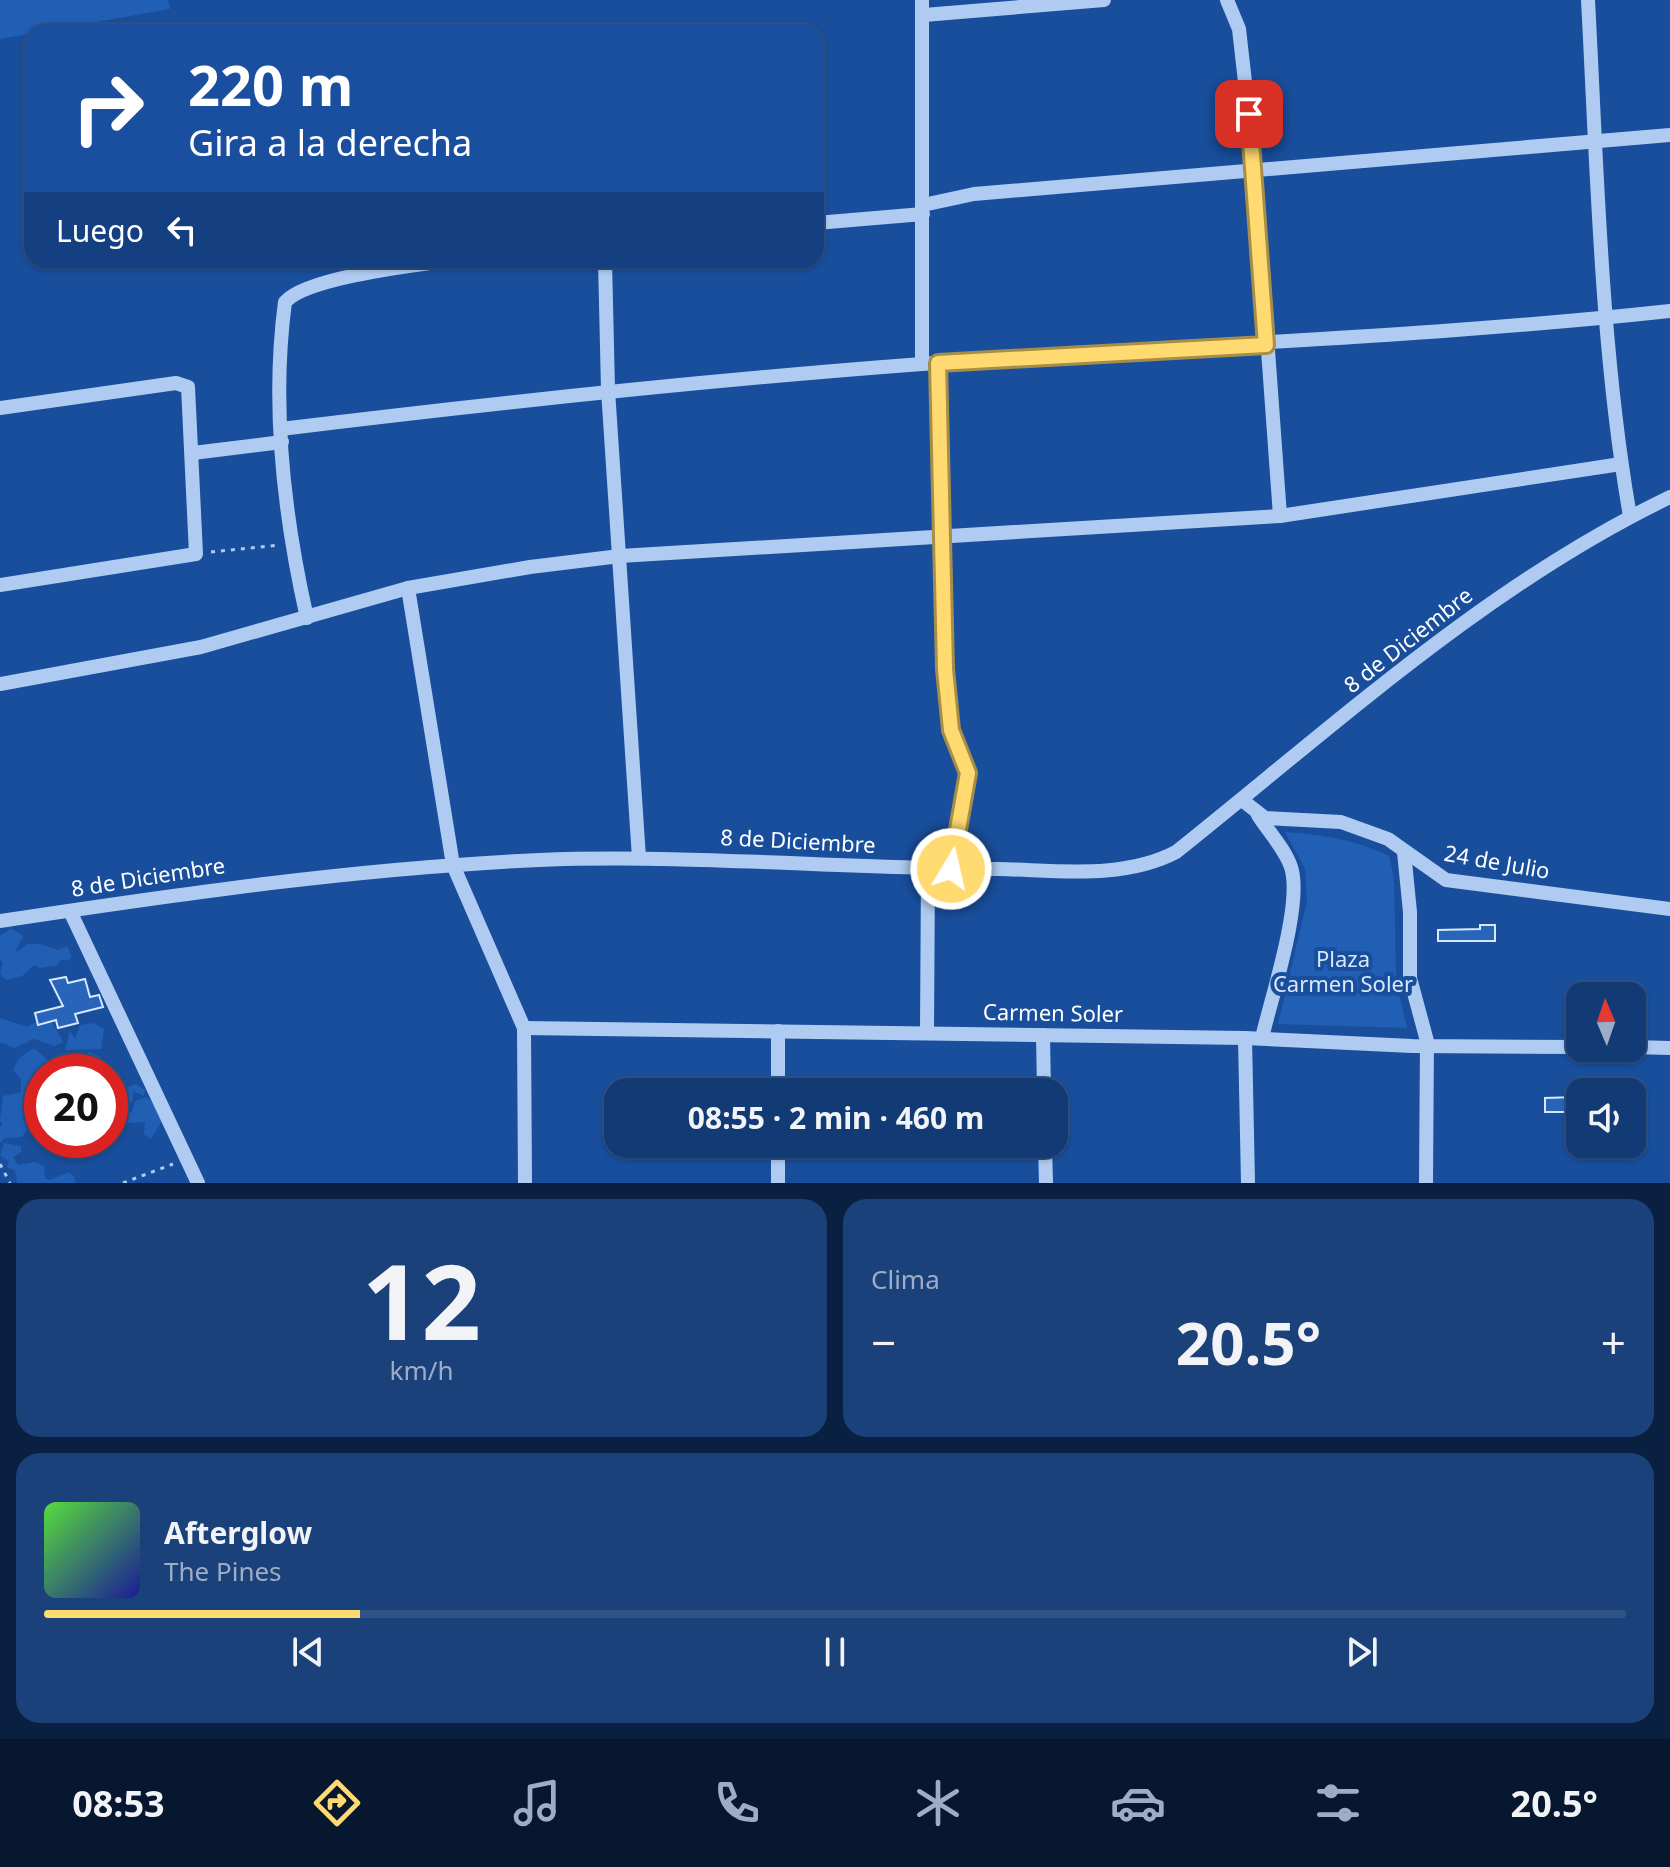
<!DOCTYPE html>
<html lang="es">
<meta charset="utf-8">
<style>
body{margin:0;font-family:"Noto Sans",sans-serif;background:#1b417a;color:#f1f3f6;height:100vh;display:flex;flex-direction:column;font-size:30px;white-space:nowrap}
*{box-sizing:border-box;margin:0}
p{font-size:26px;color:#9cadc5}
.icon{flex:none;width:44px;height:44px;fill:none;stroke:currentColor;stroke-width:2;stroke-linecap:round;stroke-linejoin:round}
.map{position:relative;height:1183px;overflow:hidden}
.details{display:flex;flex-direction:column;gap:16px;padding:16px;background:#0a2040;flex:1}
.details>*{flex:none}
.top-card{position:absolute;left:24px;top:24px;width:800px;height:244px;border-radius:24px;box-shadow:0 2px 6px #0004,0 0 0 2px #315487;background:#1a4fa0;color:#fff;overflow:hidden}
.needle{width:52px;rotate:358deg}
.buttons{position:absolute;left:1566px;top:982px;display:grid;gap:16px}
.buttons a{display:grid;place-items:center;width:80px;height:80px;border-radius:16px;background:#123a75;box-shadow:0 2px 6px #0004,0 0 0 2px #315487;font-size:40px}
.speed{position:absolute;left:24px;top:1054px;display:flex;gap:16px;font-size:40px;font-weight:700;text-align:center}
.speed>*{display:grid;place-content:center;width:104px;height:104px;border-radius:50%;background:#123a75;box-shadow:0 2px 6px #0004,0 0 0 2px #315487;line-height:1}
.speed .limit{border:12px solid #d22;background:#fff;color:#111}
.pin{position:absolute;display:grid;place-items:center;width:68px;height:68px;color:#fff;margin:-34px;border-radius:16px;box-shadow:0 4px 12px #0006}
.me{position:absolute;width:88px;margin:-44px;rotate:9deg;stroke-linejoin:round;filter:drop-shadow(0 0 6px #0008)}
.turn{display:flex;align-items:center;gap:28px;height:168px;padding:0 32px;font-size:36px}
.turn .icon{width:104px;height:104px;stroke-width:2.5}
.turn b{display:block;font-size:56px;line-height:68px}
.then{display:flex;align-items:center;height:76px;padding:0 32px;background:#0003;gap:16px;font-size:30px}
.big{font-size:60px;font-weight:700;line-height:1.1}
.details .card{flex:1;display:flex;flex-direction:column;justify-content:center;gap:12px;min-width:0;padding:0 28px;border-radius:24px;background:#1b417a}
.details .dial{align-items:center;gap:0}
.dial b{font-size:104px;line-height:1}
.song{display:flex;align-items:center;gap:24px}
.cover{width:96px;height:96px;border-radius:12px;background:linear-gradient(135deg,hsl(110 70% 55%),hsl(240 70% 35%))}
.played{height:8px;border-radius:4px;background:linear-gradient(90deg,#ffda70 20%,#315487 20%)}
.keys{display:flex;justify-content:space-around;direction:ltr}
.heat{display:flex;justify-content:space-between;align-items:center;font-size:44px;direction:ltr}
.details .tiles{flex:1;display:grid;gap:16px;grid-template-columns:1fr 1fr}
.card:last-child{grid-column:span 2}
.trip{position:absolute;left:604px;top:1078px;width:464px;height:80px;border-radius:24px;background:#123a75;box-shadow:0 2px 6px #0004,0 0 0 2px #315487;font-weight:700;line-height:80px;text-align:center}
.menu{display:flex;height:128px;justify-content:space-around;align-items:center;background:#07172f;color:#9cadc5}
.menu .icon{width:56px;height:56px}
.menu .selected{color:#ffda70}
.menu b{font-size:36px;color:#f1f3f6}
.map>svg:first-child{display:block}
.green{fill:#215fb5}
.building{fill:#2764ba;stroke:#d7e7fc;stroke-width:2}
.lines{fill:none;stroke-linecap:round;stroke-linejoin:round}
.path{stroke:#afcbf2;stroke-width:3;stroke-dasharray:4 6;stroke-linecap:butt}
.minor{stroke:#afcbf2;stroke-width:14}
.route-casing{stroke:#a68e49;stroke-width:20}
.route{stroke:#ffda70;stroke-width:14}
.labels{text-anchor:middle;stroke-width:8;stroke-linejoin:round;paint-order:stroke}
.street-label{font-size:22px;fill:#fff;stroke:#184e9c}
.park-label{font-size:22px;fill:#d7e7fc;stroke:#184e9c}
</style>
<div class="map">
<svg width="1670" height="1183" viewBox="0 0 1670 1183">
<rect width="100%" height="100%" fill="#184e9c"/>
<g class="green">
<polygon points="0,0 168,0 170,9 0,39"/>
<path d="M1285 832C1323 835 1354 839 1389 856L1394 878 1396 981 1407 1028 1278 1024 1307 901 1305 869Z"/>
<polygon points="11,928 23,936 14,954 28,944 40,944 58,950 67,946 72,957 67,961 61,959 56,966 39,968 34,965 22,976 6,980 0,974 3,962 0,960 0,936"/>
<polygon points="0,1018 27,1027 36,1022 52,1022 63,1042 54,1046 34,1039 15,1048 0,1042"/>
<polygon points="93,1023 104,1029 101,1049 65,1050 70,1031 75,1039 80,1025"/>
<polygon points="34,1048 48,1060 55,1056 59,1061 57,1072 42,1072 42,1137 38,1138 36,1126 31,1123 22,1137 5,1138 0,1143 0,1127 3,1124 0,1121 3,1096 21,1092 21,1079 13,1070 19,1058"/>
<path d="M89 1052 101 1057V1069L104 1072C118 1071 113 1082 121 1090L136 1084 145 1090 144 1096 133 1091V1101L128 1105 113 1104 110 1072H82L80 1061Z"/>
<polygon points="146,1097 157,1105 162,1121 151,1139 144,1134 145,1122 115,1124 118,1112 132,1112 135,1101"/>
<polygon points="4,1143 21,1146 21,1152 13,1157 18,1165 35,1162 44,1166 45,1178 50,1180 69,1172 74,1176 75,1183 17,1183 15,1171 7,1167 9,1161 0,1156"/>
</g>
<g class="building">
<polygon points="1480,925 1495,925 1495,941 1438,941 1438,930 1480,929"/>
<polygon points="66,977 68,983 85,979 90,997 99,995 103,1007 75,1014 78,1023 58,1028 56,1020 38,1025 35,1013 63,1006 50,980"/>
<polygon points="1575,1097 1576,1112 1545,1112 1545,1098"/>
</g>
<g class="lines">
<g class="path">
<polyline points="211,552 280,545"/>
<polyline points="0,1164 10,1183"/>
<polyline points="123,1183 173,1164"/>
</g>
<g class="minor">
<polyline points="922,0 922,364"/>
<polyline points="1227,0 1239,29 1255,170 1280,516"/>
<path d="M1588 0C1597 168 1601 351 1630 516"/>
<polyline points="924,15 1104,0"/>
<polyline points="923,205 974,194 1670,135"/>
<polyline points="816,223 923,214"/>
<polyline points="605,260 608,390 639,858"/>
<polyline points="938,363 945,669 951,730 968,773 951,869"/>
<polyline points="0,408 176,383 188,387 196,554 0,585"/>
<path d="M281 429C494 403 708 380 922 364 1171 345 1421 338 1670 311"/>
<polyline points="193,453 282,442"/>
<polyline points="408,588 453,865 524,1028 525,1183"/>
<path d="M307 618C284 516 271 406 285 302 307 277 417 265 454 260"/>
<polyline points="0,684 201,647 408,588 530,567 620,556 1280,516 1621,464"/>
<polyline points="1242,800 1265,818 1341,822 1388,839 1446,880 1670,909"/>
<path d="M1258 815C1268 831 1285 849 1291 867 1303 904 1271 998 1262 1038"/>
<polyline points="1404,852 1410,912 1410,978 1427,1041 1426,1183"/>
<polyline points="70,911 198,1183"/>
<path d="M0 921C179 894 358 868 539 860 692 854 845 869 998 869 1056 870 1123 880 1176 852 1334 726 1487 585 1670 497"/>
<polyline points="524,1028 1245,1038 1412,1046 1580,1047"/>
<polyline points="778,1031 778,1092"/>
<polyline points="927,1033 928,869"/>
<polyline points="1043,1035 1044,1092"/>
<polyline points="1245,1038 1248,1183"/>
<polyline points="1632,1047 1670,1048"/>
<polyline points="778,1144 778,1183"/>
<polyline points="1045,1144 1046,1183"/>
</g>
</g>
<g class="lines">
<defs>
<polyline id="route" points="951,869 968,773 951,730 945,669 938,363 1266,345 1249,114"/>
</defs>
<use href="#route" class="route-casing"/>
<use href="#route" class="route"/>
</g>
<g class="labels">
<g class="street-label">
<text transform="translate(1408 640) rotate(-38)" y="8">8 de Diciembre</text>
<text transform="translate(798 841) rotate(3)" y="8">8 de Diciembre</text>
<text transform="translate(1497 862) rotate(10)" y="8">24 de Julio</text>
<text transform="translate(148 877) rotate(-9)" y="8">8 de Diciembre</text>
<text transform="translate(1053 1013) rotate(1)" y="8">Carmen Soler</text>
</g>
<g class="park-label">
<text x="1343" y="967">Plaza<tspan x="1343" dy="25">Carmen Soler</tspan></text>
</g>
</g>
</svg>
<div class="buttons">
<a><svg class="needle" viewBox="-14 -14 28 28"><path d="M0-13l5 13h-10z" fill="#e53935"/><path d="M0 13l5-13h-10z" fill="#9cadc5"/></svg></a>
<a><svg class="icon" aria-label="sound" viewBox="0 0 24 24"><path d="M4 9h4l5-4v14l-5-4H4zM17 9q2 3 0 6"/></svg></a>
</div>
<div class="speed"><div class="limit">20</div></div>
<div class="pin" style="left:1249px;top:114px;background:#d93025"><svg class="icon" aria-label="arrive" viewBox="0 0 24 24"><path d="M6 21V4h12l-3 4 3 4H6"/></svg></div>
<svg class="me" style="left:951px;top:869px" viewBox="-20 -20 40 40"><circle r="17" fill="#ffda70" stroke="#fff" stroke-width="3"/><path d="M0-11L8 9 0 5-8 9z" fill="#fff"/></svg>
<div class="trip">08:55 · 2 min · 460 m</div>
<div class="top-card">
<div class="turn"><svg class="icon" aria-label="right" viewBox="0 0 24 24"><path d="M7 20v-9h11M14 6l5 5-5 5"/></svg><div><b>220 m</b>Gira a la derecha</div></div>
<div class="then">Luego<svg class="icon" aria-label="left" viewBox="0 0 24 24"><path d="M17 20v-9H6M10 6l-5 5 5 5"/></svg></div>
</div>
</div>
<section class="details">
<div class="tiles">
<div class="card dial"><b>12</b><p>km/h</p></div>
<div class="card"><p>Clima</p>
<div class="heat"><a>−</a><b class="big">20.5°</b><a>+</a></div>
</div>
<div class="card">
<div class="song"><i class="cover"></i><div><b>Afterglow</b><p>The Pines</p></div></div>
<div class="played"></div>
<div class="keys"><svg class="icon" aria-label="previous" viewBox="0 0 24 24"><path d="M18 5L8 12l10 7zM5 5v14"/></svg><svg class="icon" aria-label="pause" viewBox="0 0 24 24"><path d="M8 5v14M16 5v14"/></svg><svg class="icon" aria-label="next" viewBox="0 0 24 24"><path d="M6 5l10 7-10 7zM19 5v14"/></svg></div>
</div>
</div>
</section>
<nav class="menu">
<b>08:53</b>
<svg class="icon selected" aria-label="directions" viewBox="0 0 24 24"><path d="M12 3l9 9-9 9-9-9zM9 14v-3h6M13 9l2 2-2 2"/></svg>
<svg class="icon" aria-label="music" viewBox="0 0 24 24"><path d="M9 18V5l10-2v13"/><circle cx="6" cy="18" r="3"/><circle cx="16" cy="16" r="3"/></svg>
<svg class="icon" aria-label="phone" viewBox="0 0 24 24"><path d="M5 4h4l2 5-3 2q2 4 5 5l2-3 5 2v4C11 20 4 13 5 4z"/></svg>
<svg class="icon" aria-label="climate" viewBox="0 0 24 24"><path d="M12 3v18M4 7l16 10M4 17L20 7"/></svg>
<svg class="icon" aria-label="car" viewBox="0 0 24 24"><path d="M5 17H2v-5l4-1 3-4h7l3 4 3 1v5h-3M9 17h6M6 11h13"/><circle cx="7" cy="17" r="2"/><circle cx="17" cy="17" r="2"/></svg>
<svg class="icon" aria-label="filters" viewBox="0 0 24 24"><path d="M4 7h16M4 17h16"/><circle cx="9" cy="7" r="2"/><circle cx="15" cy="17" r="2"/></svg>
<b>20.5°</b>
</nav>
